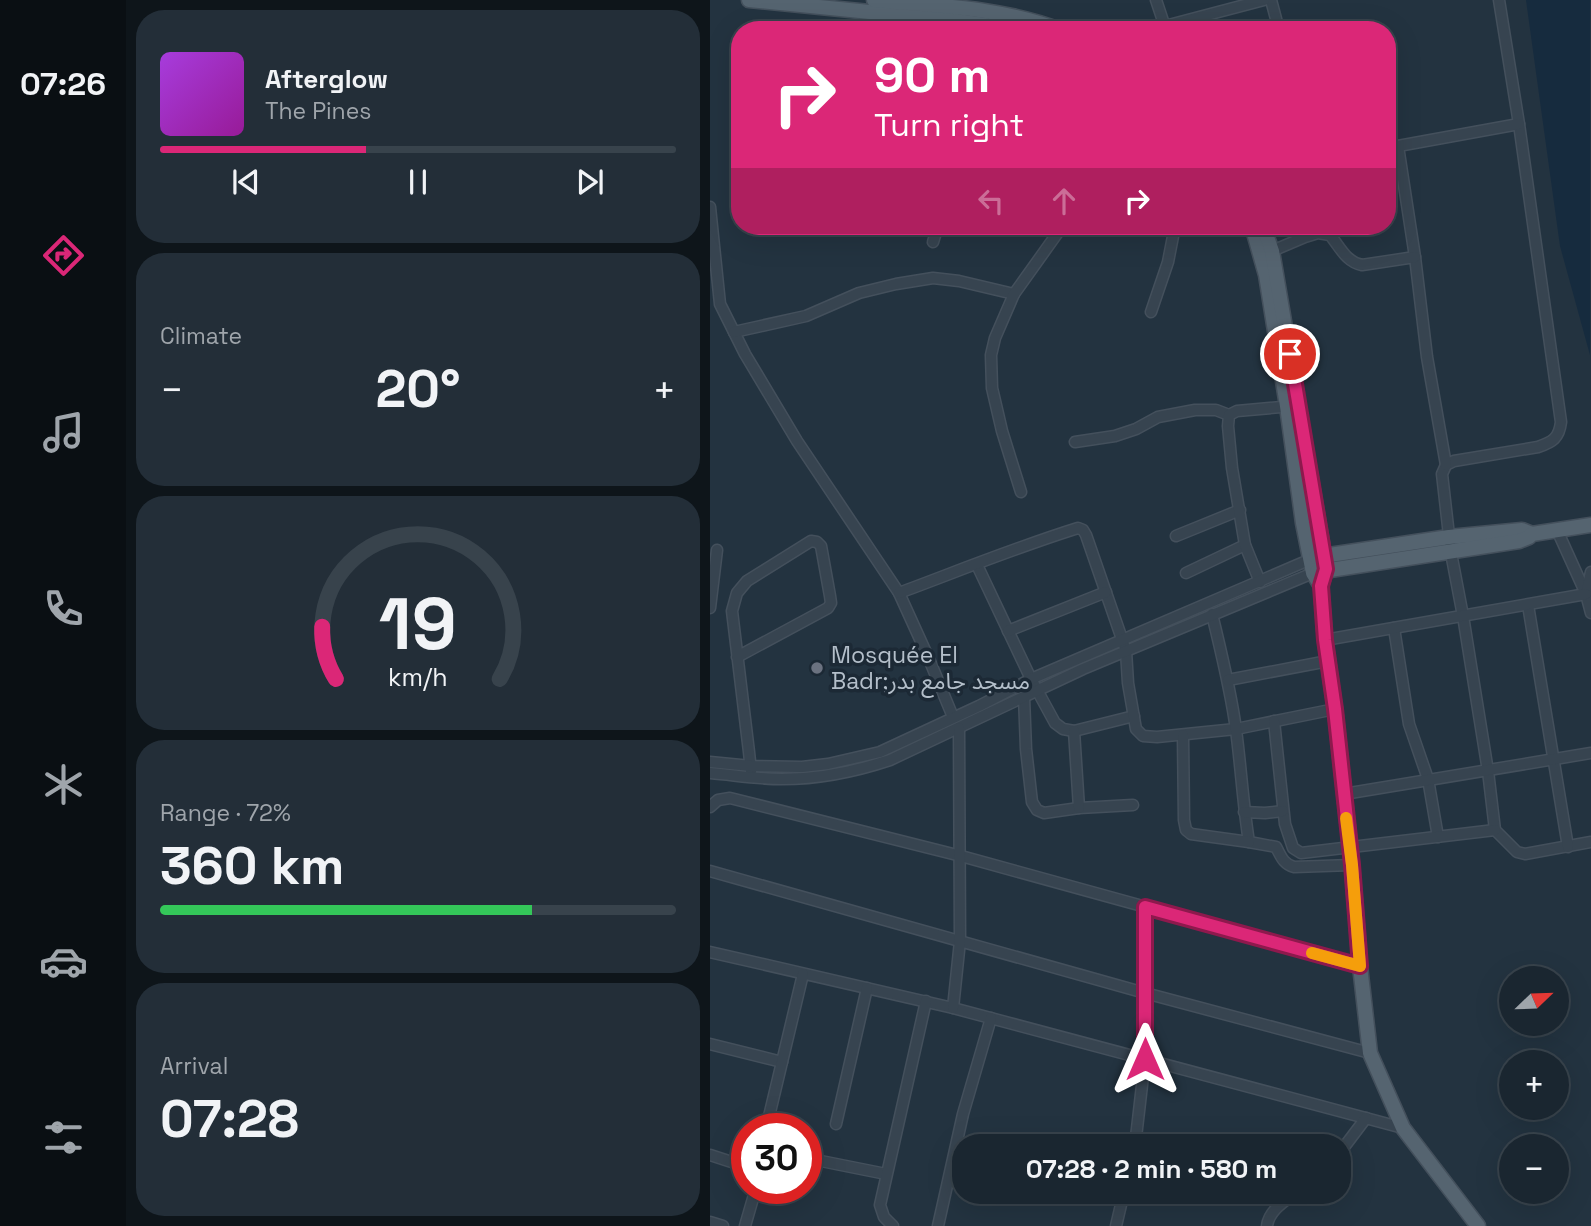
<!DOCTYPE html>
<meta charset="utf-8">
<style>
body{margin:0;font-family:"Space Grotesk","Noto Sans Arabic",sans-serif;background:#232e38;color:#f1f3f6;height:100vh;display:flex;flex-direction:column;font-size:26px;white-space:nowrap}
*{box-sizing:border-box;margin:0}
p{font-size:23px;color:#9fa5ab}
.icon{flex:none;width:38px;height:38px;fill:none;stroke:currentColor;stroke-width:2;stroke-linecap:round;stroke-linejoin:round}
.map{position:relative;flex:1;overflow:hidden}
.sheet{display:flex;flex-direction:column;gap:10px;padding:10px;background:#0e151a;width:584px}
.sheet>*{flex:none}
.guide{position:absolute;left:21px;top:21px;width:665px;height:214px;border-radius:28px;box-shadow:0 7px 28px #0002,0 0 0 2px #38434c;background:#db2777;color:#fff;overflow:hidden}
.needle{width:46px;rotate:67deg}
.buttons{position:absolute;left:789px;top:966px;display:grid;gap:14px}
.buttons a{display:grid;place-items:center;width:70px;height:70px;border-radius:50%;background:#1a2630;box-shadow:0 7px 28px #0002,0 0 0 2px #38434c;font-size:35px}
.speed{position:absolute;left:21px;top:1113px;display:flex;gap:14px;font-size:35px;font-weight:700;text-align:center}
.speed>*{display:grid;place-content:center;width:91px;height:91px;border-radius:50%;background:#1a2630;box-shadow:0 7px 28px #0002,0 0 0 2px #38434c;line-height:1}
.speed .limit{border:10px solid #d22;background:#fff;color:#111}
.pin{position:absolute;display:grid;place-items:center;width:60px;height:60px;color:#fff;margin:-30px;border:4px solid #fff;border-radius:50%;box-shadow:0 2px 7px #0007}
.me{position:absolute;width:77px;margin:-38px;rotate:0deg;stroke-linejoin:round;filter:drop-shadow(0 0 5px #0008)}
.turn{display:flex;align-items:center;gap:24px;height:147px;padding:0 28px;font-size:32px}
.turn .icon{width:91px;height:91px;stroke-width:2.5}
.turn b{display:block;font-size:49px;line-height:60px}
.lanes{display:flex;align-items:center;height:66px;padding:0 28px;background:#0003;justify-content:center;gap:35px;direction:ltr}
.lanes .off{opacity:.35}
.big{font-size:52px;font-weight:700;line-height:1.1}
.sheet .tile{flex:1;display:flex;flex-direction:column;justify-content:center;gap:10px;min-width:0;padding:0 24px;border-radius:28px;background:#232e38}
.sheet .dial{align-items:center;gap:0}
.dial svg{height:182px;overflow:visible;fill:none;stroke:#38434c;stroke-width:7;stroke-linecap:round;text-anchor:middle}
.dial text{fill:#f1f3f6;stroke:none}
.song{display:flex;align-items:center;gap:21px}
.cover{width:84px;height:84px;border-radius:10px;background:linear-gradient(135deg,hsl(280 70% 55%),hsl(300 70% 35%))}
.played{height:7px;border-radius:4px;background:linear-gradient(90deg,#db2777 40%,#38434c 40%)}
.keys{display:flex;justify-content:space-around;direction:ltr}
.heat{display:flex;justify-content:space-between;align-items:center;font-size:38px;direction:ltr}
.charge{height:10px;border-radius:5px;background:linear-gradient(90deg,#34c759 72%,#38434c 0)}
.trip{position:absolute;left:242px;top:1134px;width:399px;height:70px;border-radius:28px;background:#1a2630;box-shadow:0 7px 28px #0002,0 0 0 2px #38434c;font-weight:700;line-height:70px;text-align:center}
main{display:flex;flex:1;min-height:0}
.tabs{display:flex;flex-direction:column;width:126px;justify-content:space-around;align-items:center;background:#0a0f13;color:#9fa5ab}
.tabs .icon{width:49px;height:49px}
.tabs .selected{color:#db2777}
.tabs b{font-size:32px;color:#f1f3f6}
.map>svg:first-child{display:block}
.water{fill:#162b3e}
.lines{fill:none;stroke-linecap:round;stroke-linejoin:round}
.minor-casing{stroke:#44505c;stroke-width:13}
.major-casing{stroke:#44505c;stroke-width:17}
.minor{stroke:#374450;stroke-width:10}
.major{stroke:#556470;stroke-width:14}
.route-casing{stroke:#8e194d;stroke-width:18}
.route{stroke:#db2777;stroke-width:12}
.slow{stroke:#f59e0b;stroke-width:12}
.worship-dot{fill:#6b7280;stroke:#1c2935;stroke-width:2.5}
.labels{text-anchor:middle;stroke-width:7;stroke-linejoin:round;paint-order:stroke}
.poi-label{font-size:23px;fill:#b4bfca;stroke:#1c2935;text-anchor:start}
</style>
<main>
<nav class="tabs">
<b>07:26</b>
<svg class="icon selected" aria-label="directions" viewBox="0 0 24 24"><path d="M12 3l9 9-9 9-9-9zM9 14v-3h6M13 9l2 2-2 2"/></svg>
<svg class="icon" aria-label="music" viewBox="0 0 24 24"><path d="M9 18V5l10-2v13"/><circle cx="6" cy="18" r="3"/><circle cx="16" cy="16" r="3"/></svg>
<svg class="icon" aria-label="phone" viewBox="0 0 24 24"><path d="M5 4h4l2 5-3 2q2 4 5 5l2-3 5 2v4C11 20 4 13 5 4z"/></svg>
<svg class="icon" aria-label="climate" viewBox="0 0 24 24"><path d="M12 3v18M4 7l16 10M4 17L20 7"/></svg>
<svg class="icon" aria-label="car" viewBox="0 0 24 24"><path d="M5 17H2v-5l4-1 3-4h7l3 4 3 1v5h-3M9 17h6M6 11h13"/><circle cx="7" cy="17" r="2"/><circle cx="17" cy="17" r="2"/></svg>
<svg class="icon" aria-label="filters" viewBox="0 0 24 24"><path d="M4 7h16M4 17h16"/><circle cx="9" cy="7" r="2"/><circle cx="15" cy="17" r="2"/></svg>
</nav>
<section class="sheet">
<div class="tile">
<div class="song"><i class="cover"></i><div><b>Afterglow</b><p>The Pines</p></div></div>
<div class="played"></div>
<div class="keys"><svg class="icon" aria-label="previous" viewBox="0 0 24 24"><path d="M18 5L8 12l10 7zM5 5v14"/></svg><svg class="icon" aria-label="pause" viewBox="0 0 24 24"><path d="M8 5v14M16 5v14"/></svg><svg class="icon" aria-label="next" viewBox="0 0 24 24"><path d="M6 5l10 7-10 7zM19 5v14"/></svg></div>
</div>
<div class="tile"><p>Climate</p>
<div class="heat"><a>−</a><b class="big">20°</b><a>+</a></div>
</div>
<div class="tile dial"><svg viewBox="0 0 100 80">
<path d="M14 69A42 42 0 1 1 86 69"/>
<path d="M14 69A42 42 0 0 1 8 46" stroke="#db2777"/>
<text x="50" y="56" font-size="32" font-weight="700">19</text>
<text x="50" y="72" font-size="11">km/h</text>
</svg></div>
<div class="tile"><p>Range · 72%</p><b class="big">360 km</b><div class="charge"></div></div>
<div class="tile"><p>Arrival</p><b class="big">07:28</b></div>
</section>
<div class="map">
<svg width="881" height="1226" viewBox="0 0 881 1226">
<rect width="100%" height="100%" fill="#233340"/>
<polygon class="water" points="816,0 880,0 880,355 850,246"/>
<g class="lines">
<defs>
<g id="minor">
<polyline points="446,0 456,30"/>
<polyline points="561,0 569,30"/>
<path d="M789 0 809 124 851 422C849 438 843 442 828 447L744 461 736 465 732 474 741 553 753 616 778 771 785 830 807 852 815 854 881 842"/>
<polyline points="455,26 554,0"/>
<polyline points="688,146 705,257 717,357 736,465"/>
<polyline points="677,148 809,124"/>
<polyline points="0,207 10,304 35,354 87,441 189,593 219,659 243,717"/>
<polyline points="223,242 228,226"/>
<path d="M562 251 595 237 608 233 620 235C630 247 636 262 652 265L705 257"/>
<polyline points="441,312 458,262 465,226"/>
<polyline points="24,332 96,316 149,293 186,284 223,278 249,281 304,294"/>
<polyline points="365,442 405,436 426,429 448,417 485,410 506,410 519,415"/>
<polyline points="311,492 292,431 282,388 281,355 285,338 304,294 349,231 346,226"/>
<polyline points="847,530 876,594 881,613"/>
<polyline points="466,536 530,510"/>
<polyline points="267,565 321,679 345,723 353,729 364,731 424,716"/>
<polyline points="476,573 535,545"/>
<polyline points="550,582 535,545 522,468 518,426 519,415 527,411 583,406"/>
<path d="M189 593C248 571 307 547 368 528L373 530 376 535 412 639 416 651 418 683 426 729 433 736 447 737 526 729 625 709"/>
<polyline points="876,594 881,572"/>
<polyline points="818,605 858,847"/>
<polyline points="0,608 7,550"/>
<path d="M502 614C511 652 521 691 526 730 531 767 533 805 539 842L566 847C571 856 573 864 584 867L642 865"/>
<polyline points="684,628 699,724 718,779 728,837"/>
<polyline points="298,631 396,592"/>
<polyline points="615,640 876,594"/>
<polyline points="27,657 118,608 121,603 120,596 111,546 107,542 101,541 37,581 27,593 22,611 39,752 41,771"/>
<polyline points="518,680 618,661"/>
<polyline points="314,697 316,749 322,802 327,810 334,813 369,808 423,805"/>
<polyline points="564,721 575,824 583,848 591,853 785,830"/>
<polyline points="364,731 369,808"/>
<polyline points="473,735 474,820 476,830 481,834 539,842"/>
<polyline points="0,762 41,766 92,767 118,764 170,752 269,706 321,679 601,559"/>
<path d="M0 773C24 775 48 779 72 779 109 779 144 772 180 760L373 669 603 573"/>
<polyline points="634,794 881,753"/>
<polyline points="0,807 8,800 20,798 251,856 650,966"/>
<polyline points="534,812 555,813 573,811"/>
<polyline points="0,871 435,993 660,1053"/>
<polyline points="0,952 243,1008 693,1128"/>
<polyline points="243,1008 250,941 249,728"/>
<polyline points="0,1044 72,1062"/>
<polyline points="126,1124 157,988"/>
<polyline points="56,1129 93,974"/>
<polyline points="425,1146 435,1059 435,907"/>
<polyline points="0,1155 37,1167"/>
<polyline points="628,1155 656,1118"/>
<polyline points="96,1158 176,1174"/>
<polyline points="0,1222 13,1226"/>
<polyline points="35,1226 46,1188"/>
<polyline points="183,1226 174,1217 170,1205 216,1001"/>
<polyline points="228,1226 253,1114 281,1018"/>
<polyline points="406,1226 414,1192"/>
<path d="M557 1226C559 1210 575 1201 587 1192"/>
</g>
<g id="major">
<polyline points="39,0 240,20 311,30"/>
<path d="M164 0C226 6 290 7 350 30"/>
<polyline points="542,226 556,275 577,406 593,523 603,573 611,586 615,640 625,709 642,865 650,966 660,1053 693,1128 768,1226"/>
<polyline points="553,226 562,251 614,555 616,570 611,586"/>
<polyline points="606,557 739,537 812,530 822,534"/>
<polyline points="607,572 809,541 819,537 822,534 881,525"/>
</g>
</defs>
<use href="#minor" class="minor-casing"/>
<use href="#major" class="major-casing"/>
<use href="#minor" class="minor"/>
<use href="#major" class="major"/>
</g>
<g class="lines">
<defs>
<polyline id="route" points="435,1059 435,907 650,966 642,865 625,709 615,640 611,586 616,569 580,354"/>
</defs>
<use href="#route" class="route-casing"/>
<use href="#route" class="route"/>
<polyline class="slow" points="602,953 650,966 642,865 636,818"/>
</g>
<circle class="worship-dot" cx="107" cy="668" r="7"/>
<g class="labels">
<g class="poi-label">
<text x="121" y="663">Mosquée El<tspan x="121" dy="26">Badr;مسجد جامع بدر</tspan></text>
</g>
</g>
</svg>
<div class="buttons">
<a><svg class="needle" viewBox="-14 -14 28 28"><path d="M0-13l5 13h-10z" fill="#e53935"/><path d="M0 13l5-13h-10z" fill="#9fa5ab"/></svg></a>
<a>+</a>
<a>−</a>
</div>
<div class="speed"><div class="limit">30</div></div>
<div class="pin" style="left:580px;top:354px;background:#d93025"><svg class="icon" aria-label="arrive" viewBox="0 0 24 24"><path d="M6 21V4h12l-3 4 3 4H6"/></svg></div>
<svg class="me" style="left:435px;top:1059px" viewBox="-20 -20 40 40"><path d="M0-17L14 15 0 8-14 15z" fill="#db2777" stroke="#fff" stroke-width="4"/></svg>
<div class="trip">07:28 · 2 min · 580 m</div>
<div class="guide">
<div class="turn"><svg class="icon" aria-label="right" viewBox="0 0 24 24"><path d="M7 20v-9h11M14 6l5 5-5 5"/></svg><div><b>90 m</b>Turn right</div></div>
<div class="lanes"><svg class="icon off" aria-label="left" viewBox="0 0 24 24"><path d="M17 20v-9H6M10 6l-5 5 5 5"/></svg><svg class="icon off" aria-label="ahead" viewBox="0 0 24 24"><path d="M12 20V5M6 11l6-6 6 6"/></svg><svg class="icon" aria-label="right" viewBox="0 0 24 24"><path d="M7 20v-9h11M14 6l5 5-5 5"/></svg></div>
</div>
</div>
</main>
